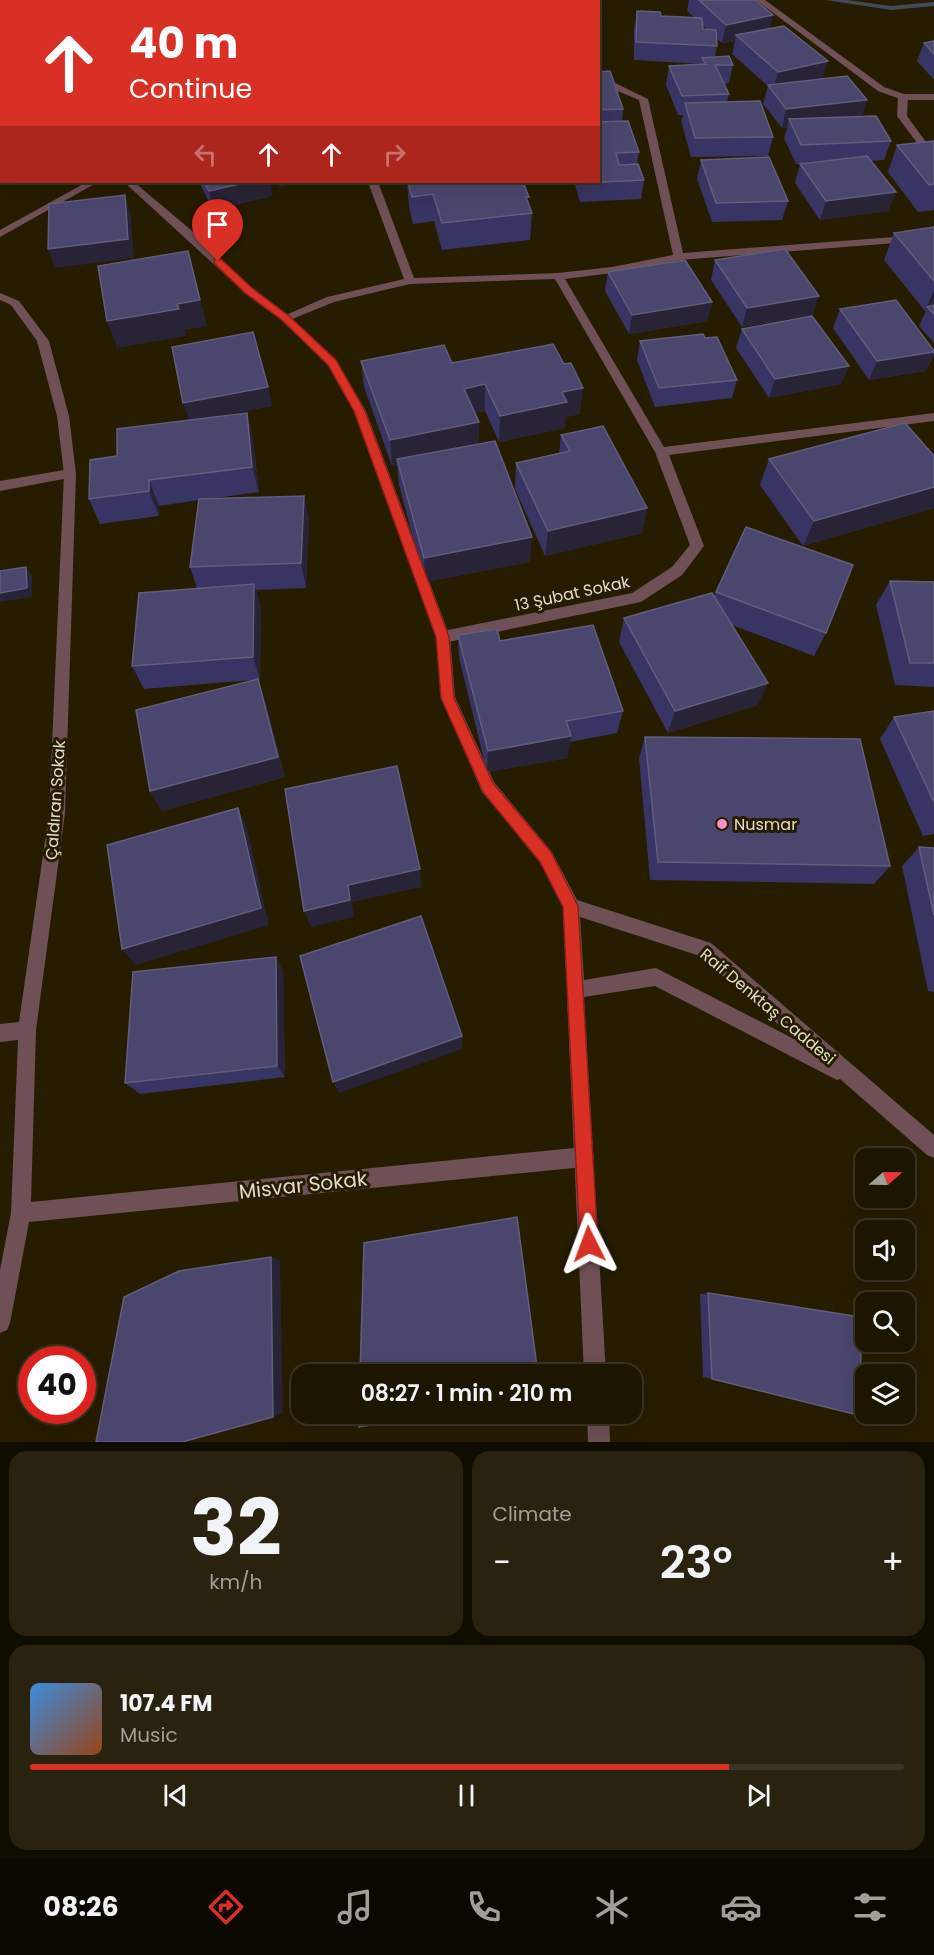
<!DOCTYPE html>
<meta charset="utf-8">
<style>
body{margin:0;font-family:Poppins,sans-serif;background:#29220f;color:#f1f3f6;height:100vh;display:flex;flex-direction:column;font-size:22px;white-space:nowrap}
*{box-sizing:border-box;margin:0}
p{font-size:20px;color:#a09f99}
.icon{flex:none;width:33px;height:33px;fill:none;stroke:currentColor;stroke-width:2;stroke-linecap:round;stroke-linejoin:round}
.map{position:relative;height:1442px;overflow:hidden}
.details{display:flex;flex-direction:column;gap:9px;padding:9px;background:#0f0c00;flex:1}
.details>*{flex:none}
.banner{position:absolute;left:0px;top:0px;width:600px;height:183px;box-shadow:0 6px 24px #0002,0 0 0 2px #3a3422;background:#d93025;color:#fff;overflow:hidden}
.needle{width:39px;rotate:70deg}
.fabs{position:absolute;left:855px;top:1148px;display:grid;gap:12px}
.fabs a{display:grid;place-items:center;width:60px;height:60px;border-radius:12px;background:#1c1500;box-shadow:0 6px 24px #0002,0 0 0 2px #3a3422;font-size:30px}
.speed{position:absolute;left:18px;top:1346px;display:flex;gap:12px;font-size:30px;font-weight:700;text-align:center}
.speed>*{display:grid;place-content:center;width:78px;height:78px;border-radius:50%;background:#1c1500;box-shadow:0 6px 24px #0002,0 0 0 2px #3a3422;line-height:1}
.speed .limit{border:9px solid #d22;background:#fff;color:#111}
.pin{position:absolute;display:grid;place-items:center;width:51px;height:51px;color:#fff;margin:-62px -26px;border-radius:50% 50% 50% 0;rotate:-45deg;box-shadow:0 0 6px #0007}
.pin .icon{rotate:45deg}
.me{position:absolute;width:66px;margin:-33px;rotate:357deg;stroke-linejoin:round;filter:drop-shadow(0 0 4px #0008)}
.turn{display:flex;align-items:center;gap:21px;height:126px;padding:0 30px;font-size:27px}
.turn .icon{width:78px;height:78px;stroke-width:2.5}
.turn b{display:block;font-size:42px;line-height:51px}
.lanes{display:flex;align-items:center;height:57px;padding:0 30px;background:#0003;justify-content:center;gap:30px;direction:ltr}
.lanes .off{opacity:.35}
.big{font-size:45px;font-weight:600;line-height:1.1}
.details .widget{flex:1;display:flex;flex-direction:column;justify-content:center;gap:9px;min-width:0;padding:0 21px;border-radius:18px;background:#29220f}
.details .dial{align-items:center;gap:0}
.dial b{font-size:78px;line-height:1}
.song{display:flex;align-items:center;gap:18px}
.cover{width:72px;height:72px;border-radius:9px;background:linear-gradient(135deg,hsl(210 70% 55%),hsl(20 70% 35%))}
.played{height:6px;border-radius:3px;background:linear-gradient(90deg,#d93025 80%,#3a3422 80%)}
.keys{display:flex;justify-content:space-around;direction:ltr}
.heat{display:flex;justify-content:space-between;align-items:center;font-size:33px;direction:ltr}
.details .tiles{flex:1;display:grid;gap:9px;grid-template-columns:1fr 1fr}
.widget:last-child{grid-column:span 2}
.trip{position:absolute;left:291px;top:1364px;width:351px;height:60px;border-radius:18px;background:#1c1500;box-shadow:0 6px 24px #0002,0 0 0 2px #3a3422;font-weight:600;line-height:60px;text-align:center}
.tab-bar{display:flex;height:96px;justify-content:space-around;align-items:center;background:#0b0800;color:#a09f99}
.tab-bar .icon{width:42px;height:42px}
.tab-bar .active{color:#d93025}
.tab-bar b{font-size:27px;color:#f1f3f6}
.map>svg:first-child{display:block}
.lines{fill:none;stroke-linecap:round;stroke-linejoin:round}
.stream{fill:#44495a;fill-rule:evenodd}
.service{fill:#6e5056;fill-rule:evenodd}
.minor{fill:#6e5056;fill-rule:evenodd}
.tertiary{fill:#6e5056;fill-rule:evenodd}
.wall{fill:#383463;fill-rule:evenodd}
.shaded-wall{fill:#292337}
.building{fill:#4a466e;stroke:#625d7c;stroke-width:1.5}
.route{fill:#d93025;stroke:#8d1f18;stroke-width:1.5}
.poi-dot{fill:#f98fc9;stroke:#261c00;stroke-width:2}
.labels{text-anchor:middle;stroke-width:6;stroke-linejoin:round;paint-order:stroke}
.street-label{font-size:16px;fill:#e1dbc9;stroke:#261c00}
.poi-label{font-size:16px;fill:#e1dbc9;stroke:#261c00;text-anchor:start}
.near-street-label{font-size:20px;fill:#e1dbc9;stroke:#261c00}
</style>
<div class="map">
<svg width="934" height="1442" viewBox="0 0 934 1442">
<rect width="100%" height="100%" fill="#261c00"/>
<g class="lines">
<g class="stream">
<polygon points="182,0 203,0 202,2"/>
<polygon points="826,0 847,0 891,6 934,2 934,6 891,10"/>
<polygon points="0,20 2,20 0,25"/>
</g>
<g class="service">
<polygon points="903,94 908,97 907,116 931,149 929,151 923,151 897,116 898,97"/>
<polygon points="70,469 74,471 76,474 74,477 0,491 0,481"/>
</g>
<g class="minor">
<polygon points="756,0 765,0 884,87 904,94 934,94 934,100 903,100 878,91"/>
<polygon points="598,80 613,82 648,99 683,253 934,234 934,240 679,260 612,273 565,279 664,447 934,413 934,421 669,455 704,546 682,575 641,602 443,643 438,641 436,637 438,633 443,631 632,593 672,567 690,545 655,452 555,279 410,284 334,302 285,322 279,318 327,297 404,279 368,182 378,182 414,278 558,273 612,267 673,255 639,100 608,87 598,86"/>
<polygon points="87,182 98,182 0,237 0,230"/>
<polygon points="0,293 19,301 49,341 69,416 76,474 65,813 36,1030 31,1202 584,1147 591,1150 594,1157 591,1164 584,1167 29,1222 10,1323 7,1330 0,1333 0,1270 11,1213 18,1040 0,1042 0,1024 19,1022 49,813 64,474 57,416 37,341 11,305 0,300"/>
</g>
<g class="tertiary">
<rect x="0" y="89" width="2" height="6"/>
<path d="M124 182H134L191 230 252 288 289 316 338 363 366 411 450 637 455 697 494 782 552 852 577 900 711 943 934 1135V1158L927 1155 840 1079 837 1080 831 1077 655 986 584 997 606 1374H584L563 907 540 862 482 792 441 697 436 637 354 411 328 365 281 320 244 292ZM580 917 700 956 796 1040 656 968 584 980Z"/>
<polygon points="587,1413 609,1413 610,1442 588,1442"/>
</g>
</g>
<g class="wall">
<path d="M689 0H755L770 28 823 79 867 100 862 116 891 141 884 160 871 161 896 192 888 211 820 220 795 183 800 164 808 163 796 164 784 138 787 128H782L763 104 768 86 732 54 735 41 722 43 716 38 717 46 715 57 733 65 729 83 724 84 729 94 727 102 773 137 768 156 691 157 681 121 683 115H678L666 85 669 66 701 65V64L634 60V30L637 11 661 16 695 18 687 11ZM702 25 708 30 703 29Z"/>
<polygon points="934,41 934,80 917,61 924,43"/>
<polygon points="598,72 623,109 622,121 639,152 637,164 644,180 641,199 580,202 575,185 576,182 598,182"/>
<polygon points="934,141 934,210 918,212 888,172 897,145"/>
<polygon points="701,160 788,201 782,220 712,222 697,179"/>
<polygon points="199,182 270,182 272,196 213,210"/>
<polygon points="407,182 528,204 532,213 530,240 442,250 434,221 413,224 409,207"/>
<polygon points="934,227 934,343 919,326 926,311 925,311 884,260 894,233"/>
<polygon points="715,260 813,315 742,327 711,280"/>
<polygon points="608,272 712,302 707,321 629,334 605,291"/>
<polygon points="840,309 934,351 934,354 926,371 869,380 833,328"/>
<polygon points="742,329 849,366 841,384 769,398 736,348"/>
<polygon points="705,338 737,380 732,398 655,407 637,360 640,341"/>
<polygon points="361,361 452,363 580,414 566,417 564,428 499,442 485,411 475,413 479,422 478,444 530,562 425,582 399,485 397,465 392,466 364,387"/>
<polygon points="268,387 272,406 213,417 247,413 253,439 259,492 207,499 304,496 309,521 306,588 256,590 261,608 260,680 258,680 265,701 285,777 162,811 150,791 252,680 144,689 132,666 197,588 190,567 199,500 159,506 159,516 100,524 89,499 188,420"/>
<polygon points="561,435 647,508 642,533 545,556 515,489 516,463 559,454"/>
<polygon points="934,456 934,508 803,546 760,485 769,459"/>
<polygon points="890,581 934,582 934,687 895,685 876,605"/>
<polygon points="716,592 826,633 814,656 732,625 758,705 668,733 619,642 624,618 714,596"/>
<polygon points="458,635 500,641 623,711 617,733 570,742 567,758 487,772 459,658"/>
<polygon points="934,711 934,834 923,836 880,739 894,717"/>
<polygon points="645,737 890,866 874,884 650,880 639,758"/>
<polygon points="919,847 934,848 934,992 928,991 902,866"/>
<polygon points="276,957 283,972 285,1077 140,1094 125,1083"/>
<polygon points="708,1293 862,1416 703,1377 700,1294"/>
</g>
<g class="shaded-wall">
<polygon points="773,15 769,34 736,35 735,41 722,43 726,25"/>
<polygon points="2,52 2,72 0,73 0,53"/>
<polygon points="828,61 822,80 773,91 778,72"/>
<polygon points="867,100 861,119 789,119 787,128 782,128 786,109"/>
<rect x="0" y="147" width="2" height="20"/>
<polygon points="249,182 270,182 272,196 213,210 209,191"/>
<polygon points="278,182 308,182 279,187"/>
<polygon points="896,192 888,211 820,220 826,201"/>
<polygon points="125,195 131,215 134,258 55,268 48,249"/>
<polygon points="188,251 207,326 185,330 186,336 117,348 107,321"/>
<polygon points="934,290 934,309 927,307 925,311"/>
<polygon points="819,296 813,315 742,327 747,308"/>
<polygon points="712,302 707,321 629,334 632,315"/>
<polygon points="934,352 926,371 869,380 877,361"/>
<polygon points="849,366 841,384 769,398 775,379"/>
<polygon points="485,384 485,411 464,415 464,389"/>
<polygon points="268,387 272,406 189,421 183,403"/>
<polygon points="583,388 580,414 566,417 564,428 499,442 500,416 562,392"/>
<polygon points="247,413 253,439 259,492 252,467"/>
<polygon points="479,422 478,448 397,459 397,465 392,466 390,440"/>
<polygon points="149,480 159,506 159,516 149,491"/>
<polygon points="934,487 934,508 803,546 814,521"/>
<polygon points="304,496 309,521 306,588 301,563"/>
<polygon points="647,508 642,533 545,556 548,531"/>
<polygon points="532,537 530,562 425,582 424,558"/>
<polygon points="26,567 32,576 32,597 0,602 0,593"/>
<polygon points="254,584 261,608 260,680 253,657"/>
<polygon points="258,679 265,701 285,777 162,811 150,791"/>
<polygon points="768,683 758,705 668,733 675,711"/>
<polygon points="571,736 567,758 487,772 488,751"/>
<polygon points="238,808 247,828 269,925 136,965 122,949"/>
<polygon points="420,869 422,887 352,902 354,917 311,927 304,911 348,885"/>
<polygon points="276,957 283,972 285,1077 277,1066"/>
<polygon points="462,1036 462,1049 339,1093 333,1082"/>
<polygon points="271,1257 280,1261 283,1413 273,1417"/>
</g>
<g class="building">
<polygon points="143,0 161,0 162,2 133,2"/>
<rect x="271" y="0" width="76" height="2"/>
<polygon points="699,0 755,0 773,15 726,25"/>
<polygon points="637,11 660,12 661,16 702,18 703,29 716,30 717,46 636,42"/>
<polygon points="784,26 828,61 778,72 736,35"/>
<polygon points="0,33 2,33 2,52 0,53"/>
<polygon points="934,41 934,54 924,43"/>
<polygon points="729,56 733,65 715,65 729,94 682,96 669,66 706,64 702,58"/>
<polygon points="610,71 623,109 598,110 598,72"/>
<polygon points="847,76 867,100 786,109 768,85"/>
<polygon points="760,101 773,137 695,138 685,103"/>
<rect x="0" y="110" width="2" height="37"/>
<polygon points="876,116 891,141 801,145 789,119"/>
<polygon points="628,121 639,152 616,153 619,165 638,164 644,180 582,183 581,182 598,182 598,122"/>
<polygon points="934,141 934,184 929,185 897,145"/>
<polygon points="867,156 896,192 826,201 800,164"/>
<polygon points="769,157 788,201 716,203 701,160"/>
<polygon points="204,182 249,182 209,191"/>
<polygon points="408,182 523,182 529,197 526,197 532,213 442,223 433,194 412,197"/>
<polygon points="125,195 128,239 48,249 49,204"/>
<polygon points="934,227 934,281 894,233"/>
<polygon points="785,249 819,296 747,308 715,260"/>
<polygon points="188,251 200,300 177,304 179,309 107,321 98,266"/>
<polygon points="685,260 712,302 632,315 608,272"/>
<polygon points="896,300 934,351 934,352 877,361 840,309"/>
<polygon points="934,305 934,314 927,307"/>
<polygon points="812,316 849,366 775,379 742,329"/>
<polygon points="253,332 268,387 183,403 172,347"/>
<polygon points="703,334 705,338 717,337 737,380 659,388 640,341"/>
<polygon points="553,344 564,364 571,363 583,388 562,392 567,402 500,416 485,384 464,389 479,422 390,440 361,361 444,345 452,363"/>
<polygon points="247,413 252,467 149,480 149,491 89,499 90,460 117,456 117,429"/>
<polygon points="905,423 934,456 934,487 814,521 769,459"/>
<polygon points="603,426 647,508 548,531 516,463 570,451 561,435"/>
<polygon points="495,441 532,537 424,558 397,459"/>
<polygon points="304,496 301,563 190,567 199,499"/>
<polygon points="746,527 853,565 826,633 716,592"/>
<polygon points="26,567 27,588 0,593 0,571"/>
<polygon points="890,581 934,582 934,663 910,663"/>
<polygon points="254,584 253,657 132,666 139,593"/>
<polygon points="712,593 768,683 675,711 624,618"/>
<polygon points="593,625 623,711 566,721 571,736 488,751 458,635 497,629 500,641"/>
<polygon points="258,679 278,757 150,791 136,710"/>
<polygon points="934,711 934,802 894,717"/>
<polygon points="645,737 860,739 890,866 658,862"/>
<polygon points="397,766 420,869 348,885 350,900 304,911 285,789"/>
<polygon points="238,808 261,908 122,949 107,845"/>
<polygon points="919,847 934,848 934,915"/>
<polygon points="421,916 462,1036 333,1082 300,956"/>
<polygon points="276,957 277,1066 125,1083 133,972"/>
<polygon points="517,1217 538,1374 360,1374 364,1243"/>
<polygon points="271,1257 273,1417 182,1442 96,1442 124,1297 179,1271"/>
<polygon points="708,1293 860,1317 862,1416 712,1379"/>
<polygon points="359,1413 451,1413 359,1427"/>
</g>
<polygon class="route" points="214,259 221,259 252,288 289,316 336,360 365,411 449,637 454,698 493,783 551,852 578,906 598,1244 595,1250 589,1253 582,1250 580,1244 563,907 540,862 483,792 441,698 436,637 354,411 328,365 282,320 245,293 214,263"/>
<circle class="poi-dot" cx="722" cy="824" r="6"/>
<g class="labels">
<g class="street-label">
<text transform="translate(572 593) rotate(-12)" y="6">13 Şubat Sokak</text>
<text transform="translate(55 800) rotate(-86)" y="6">Çaldıran Sokak</text>
<text transform="translate(768 1006) rotate(40)" y="6">Raif Denktaş Caddesi</text>
</g>
<g class="poi-label">
<text x="734" y="830">Nusmar</text>
</g>
<g class="near-street-label">
<text transform="translate(303 1185) rotate(-6)" y="7">Misvar Sokak</text>
</g>
</g>
</svg>
<div class="fabs">
<a><svg class="needle" viewBox="-14 -14 28 28"><path d="M0-13l5 13h-10z" fill="#e53935"/><path d="M0 13l5-13h-10z" fill="#a09f99"/></svg></a>
<a><svg class="icon" aria-label="sound" viewBox="0 0 24 24"><path d="M4 9h4l5-4v14l-5-4H4zM17 9q2 3 0 6"/></svg></a>
<a><svg class="icon" aria-label="search" viewBox="0 0 24 24"><circle cx="10" cy="10" r="6"/><path d="M15 15l6 6"/></svg></a>
<a><svg class="icon" aria-label="layers" viewBox="0 0 24 24"><path d="M12 4l9 5-9 5-9-5zM3 14l9 5 9-5"/></svg></a>
</div>
<div class="speed"><div class="limit">40</div></div>
<div class="pin" style="left:218px;top:261px;background:#d93025"><svg class="icon" aria-label="arrive" viewBox="0 0 24 24"><path d="M6 21V4h12l-3 4 3 4H6"/></svg></div>
<svg class="me" style="left:589px;top:1244px" viewBox="-20 -20 40 40"><path d="M0-17L14 15 0 8-14 15z" fill="#d93025" stroke="#fff" stroke-width="4"/></svg>
<div class="trip">08:27 · 1 min · 210 m</div>
<div class="banner">
<div class="turn"><svg class="icon" aria-label="ahead" viewBox="0 0 24 24"><path d="M12 20V5M6 11l6-6 6 6"/></svg><div><b>40 m</b>Continue</div></div>
<div class="lanes"><svg class="icon off" aria-label="left" viewBox="0 0 24 24"><path d="M17 20v-9H6M10 6l-5 5 5 5"/></svg><svg class="icon" aria-label="ahead" viewBox="0 0 24 24"><path d="M12 20V5M6 11l6-6 6 6"/></svg><svg class="icon" aria-label="ahead" viewBox="0 0 24 24"><path d="M12 20V5M6 11l6-6 6 6"/></svg><svg class="icon off" aria-label="right" viewBox="0 0 24 24"><path d="M7 20v-9h11M14 6l5 5-5 5"/></svg></div>
</div>
</div>
<section class="details">
<div class="tiles">
<div class="widget dial"><b>32</b><p>km/h</p></div>
<div class="widget"><p>Climate</p>
<div class="heat"><a>−</a><b class="big">23°</b><a>+</a></div>
</div>
<div class="widget">
<div class="song"><i class="cover"></i><div><b>107.4 FM</b><p>Music</p></div></div>
<div class="played"></div>
<div class="keys"><svg class="icon" aria-label="previous" viewBox="0 0 24 24"><path d="M18 5L8 12l10 7zM5 5v14"/></svg><svg class="icon" aria-label="pause" viewBox="0 0 24 24"><path d="M8 5v14M16 5v14"/></svg><svg class="icon" aria-label="next" viewBox="0 0 24 24"><path d="M6 5l10 7-10 7zM19 5v14"/></svg></div>
</div>
</div>
</section>
<nav class="tab-bar">
<b>08:26</b>
<svg class="icon active" aria-label="directions" viewBox="0 0 24 24"><path d="M12 3l9 9-9 9-9-9zM9 14v-3h6M13 9l2 2-2 2"/></svg>
<svg class="icon" aria-label="music" viewBox="0 0 24 24"><path d="M9 18V5l10-2v13"/><circle cx="6" cy="18" r="3"/><circle cx="16" cy="16" r="3"/></svg>
<svg class="icon" aria-label="phone" viewBox="0 0 24 24"><path d="M5 4h4l2 5-3 2q2 4 5 5l2-3 5 2v4C11 20 4 13 5 4z"/></svg>
<svg class="icon" aria-label="climate" viewBox="0 0 24 24"><path d="M12 3v18M4 7l16 10M4 17L20 7"/></svg>
<svg class="icon" aria-label="car" viewBox="0 0 24 24"><path d="M5 17H2v-5l4-1 3-4h7l3 4 3 1v5h-3M9 17h6M6 11h13"/><circle cx="7" cy="17" r="2"/><circle cx="17" cy="17" r="2"/></svg>
<svg class="icon" aria-label="filters" viewBox="0 0 24 24"><path d="M4 7h16M4 17h16"/><circle cx="9" cy="7" r="2"/><circle cx="15" cy="17" r="2"/></svg>
</nav>
